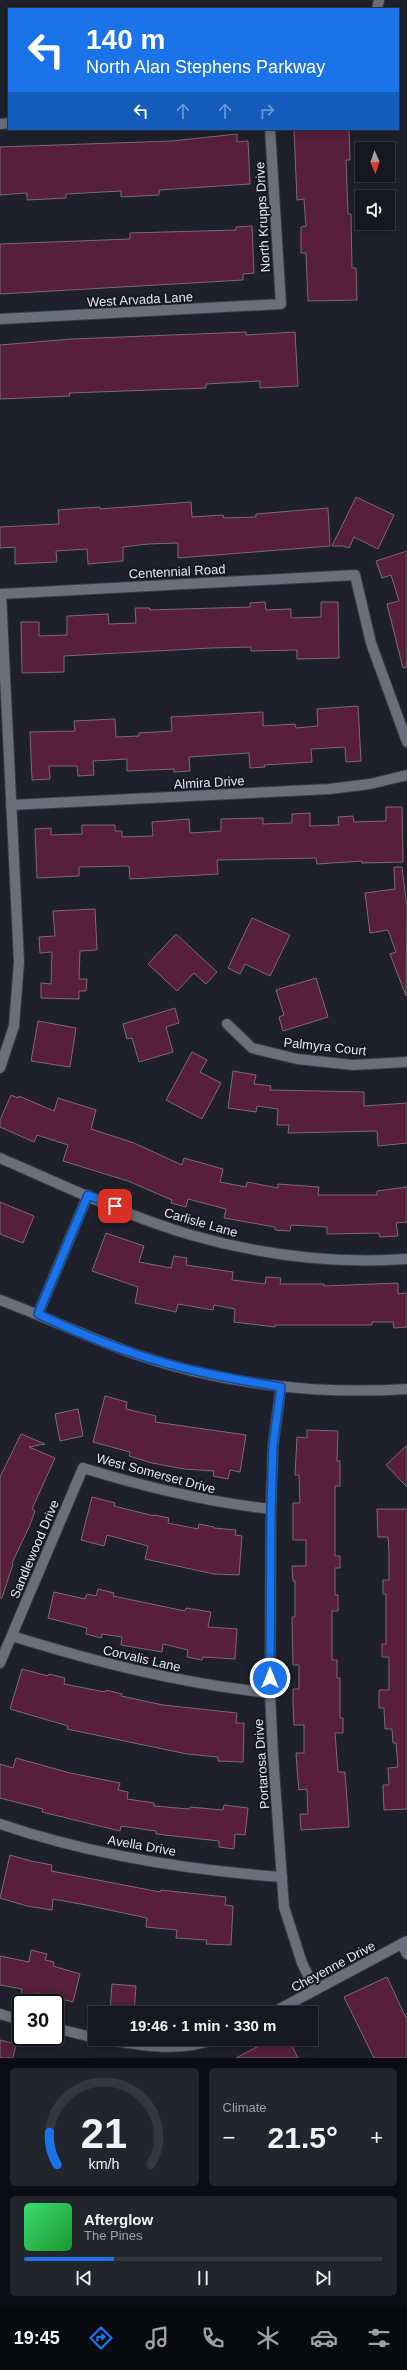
<!DOCTYPE html>
<meta charset="utf-8">
<style>
body{margin:0;font-family:Arial,sans-serif;background:#23252d;color:#f1f3f6;height:100vh;display:flex;flex-direction:column;font-size:15px;white-space:nowrap}
*{box-sizing:border-box;margin:0}
p{font-size:13px;color:#9ea0a5}
.icon{flex:none;width:22px;height:22px;fill:none;stroke:currentColor;stroke-width:2;stroke-linecap:round;stroke-linejoin:round}
.map{position:relative;height:2058px;overflow:hidden}
.panel{display:flex;flex-direction:column;gap:10px;padding:10px;background:#0c0d12;flex:1}
.panel>*{flex:none}
.guide{position:absolute;left:8px;top:8px;width:391px;height:122px;border-radius:0px;box-shadow:0 2px 10px #0003,0 0 0 1px #35373e;background:#1a73e8;color:#fff;overflow:hidden}
.needle{width:26px;rotate:178deg}
.tools{position:absolute;left:355px;top:142px;display:grid;gap:8px}
.tools a{display:grid;place-items:center;width:40px;height:40px;border-radius:0px;background:#161820;box-shadow:0 2px 10px #0003,0 0 0 1px #35373e;font-size:20px}
.speed{position:absolute;left:12px;top:1994px;display:flex;gap:8px;font-size:20px;font-weight:700;text-align:center}
.speed>*{display:grid;place-content:center;width:52px;height:52px;border-radius:50%;background:#161820;box-shadow:0 2px 10px #0003,0 0 0 1px #35373e;line-height:1}
.speed .limit{border:2px solid #111;border-radius:6px;background:#fff;color:#111}
.pin{position:absolute;display:grid;place-items:center;width:34px;height:34px;color:#fff;margin:-17px;border-radius:8px;box-shadow:0 2px 6px #0006}
.me{position:absolute;width:44px;margin:-22px;rotate:0deg;stroke-linejoin:round;filter:drop-shadow(0 0 3px #0008)}
.turn{display:flex;align-items:center;gap:14px;height:84px;padding:0 12px;font-size:18px}
.turn .icon{width:52px;height:52px;stroke-width:2.5}
.turn b{display:block;font-size:28px;line-height:34px}
.lanes{display:flex;align-items:center;height:38px;padding:0 12px;background:#0003;justify-content:center;gap:20px;direction:ltr}
.lanes .off{opacity:.35}
.big{font-size:30px;font-weight:600;line-height:1.1}
.panel .widget{flex:1;display:flex;flex-direction:column;justify-content:center;gap:6px;min-width:0;padding:0 14px;border-radius:6px;background:#23252d}
.panel .dial{align-items:center;gap:0}
.dial svg{height:104px;overflow:visible;fill:none;stroke:#35373e;stroke-width:7;stroke-linecap:round;text-anchor:middle}
.dial text{fill:#f1f3f6;stroke:none}
.song{display:flex;align-items:center;gap:12px}
.cover{width:48px;height:48px;border-radius:6px;background:linear-gradient(135deg,hsl(140 70% 55%),hsl(130 70% 35%))}
.played{height:4px;border-radius:2px;background:linear-gradient(90deg,#1a73e8 25%,#35373e 25%)}
.keys{display:flex;justify-content:space-around;direction:ltr}
.heat{display:flex;justify-content:space-between;align-items:center;font-size:22px;direction:ltr}
.panel .tiles{flex:1;display:grid;gap:10px;grid-template-columns:1fr 1fr}
.widget:last-child{grid-column:span 2}
.trip{position:absolute;left:88px;top:2006px;width:230px;height:40px;border-radius:0px;background:#161820;box-shadow:0 2px 10px #0003,0 0 0 1px #35373e;font-weight:600;line-height:40px;text-align:center}
.dock{display:flex;height:64px;justify-content:space-around;align-items:center;background:#090a0d;color:#9ea0a5}
.dock .icon{width:28px;height:28px}
.dock .current{color:#1a73e8}
.dock b{font-size:18px;color:#f1f3f6}
.map>svg:first-child{display:block}
.building{fill:#571f39;stroke:#7b6b71}
.lines{fill:none;stroke-linecap:round;stroke-linejoin:round}
.minor-casing{stroke:#393b44;stroke-width:12}
.tertiary-casing{stroke:#393b44;stroke-width:12}
.minor{stroke:#6b6f7c;stroke-width:10}
.tertiary{stroke:#6b6f7c;stroke-width:10}
.route-casing{stroke:#114b97;stroke-width:10}
.route{stroke:#1a73e8;stroke-width:7}
.labels{text-anchor:middle;stroke-width:4;stroke-linejoin:round;paint-order:stroke}
.street-label{font-size:13px;fill:#e7e9f1;stroke:#151721}
</style>
<div class="map">
<svg width="407" height="2058" viewBox="0 0 407 2058">
<rect width="100%" height="100%" fill="#1e202b"/>
<g class="building">
<polygon points="294,129 349,129 350,160 346,160 348,214 351,214 352,268 356,268 357,300 308,301 306,253 301,253 301,227 306,226 304,199 297,200"/>
<polygon points="237,134 237,142 248,141 250,184 159,190 159,195 121,197 121,191 66,194 66,198 27,200 27,193 0,195 0,147 172,141"/>
<polygon points="252,226 254,273 243,274 243,280 0,294 0,244 130,239 130,233 236,230 236,227"/>
<polygon points="246,332 246,335 295,332 298,386 260,388 260,381 206,384 206,388 69,393 70,396 0,399 0,345 72,339"/>
<polygon points="356,497 394,515 378,549 354,537 349,548 343,546 332,546"/>
<polygon points="191,502 192,517 223,515 224,518 256,517 256,514 328,508 330,546 178,558 178,543 148,544 123,547 123,561 88,564 87,549 56,551 57,562 15,564 15,547 0,548 0,527 59,524 58,510 100,507 100,509"/>
<polygon points="407,551 407,667 403,668 387,604 399,601 391,575 382,578 376,561"/>
<polygon points="265,602 266,610 291,609 291,618 321,617 321,602 338,602 339,658 297,659 297,650 251,651 251,647 211,648 64,656 64,672 22,673 21,622 39,622 39,636 67,635 67,616 108,614 109,624 136,623 135,608 150,608 150,610 250,607 250,603"/>
<polygon points="358,706 361,761 346,762 345,747 311,749 312,762 264,765 265,767 250,768 249,753 189,757 190,771 174,772 174,769 127,771 127,759 93,761 94,775 78,776 77,766 49,766 50,779 32,780 30,732 75,731 74,721 115,719 116,737 139,736 139,733 172,731 171,717 263,712 263,726 295,724 296,728 318,726 317,709"/>
<polygon points="386,807 402,807 403,862 362,863 362,861 317,864 316,858 217,860 218,874 130,879 129,866 79,867 79,876 37,878 35,829 51,828 51,835 82,834 82,825 115,825 115,831 122,831 122,837 153,836 152,822 189,819 190,833 221,831 221,819 263,818 263,824 292,823 292,814 310,813 310,826 339,825 338,817 353,816 354,822 386,821"/>
<polygon points="394,867 402,867 407,907 406,996 390,954 396,952 388,930 370,933 365,893 395,889"/>
<polygon points="95,909 97,950 80,951 79,979 87,979 86,991 79,991 79,999 41,998 41,983 51,984 52,952 40,953 39,937 55,936 53,911"/>
<polygon points="252,918 290,935 270,976 245,964 240,974 228,968"/>
<polygon points="176,934 217,972 206,984 194,973 177,991 148,964"/>
<polygon points="316,978 328,1017 283,1031 279,1017 284,1015 276,990"/>
<polygon points="175,1008 179,1023 166,1027 173,1052 139,1062 132,1038 127,1039 123,1024"/>
<polygon points="38,1021 76,1028 70,1067 31,1061"/>
<polygon points="192,1052 207,1060 200,1072 221,1083 202,1119 166,1100"/>
<polygon points="233,1071 256,1075 254,1084 271,1086 270,1090 364,1092 364,1106 407,1103 407,1143 378,1146 377,1131 288,1133 289,1125 277,1125 278,1109 257,1106 256,1112 228,1108"/>
<polygon points="11,1095 18,1098 19,1096 54,1111 58,1098 96,1110 91,1129 134,1143 182,1165 184,1158 223,1169 220,1182 246,1187 247,1182 278,1188 278,1184 319,1187 318,1195 377,1195 377,1191 407,1187 407,1222 396,1223 398,1236 380,1237 379,1233 327,1234 327,1227 291,1225 290,1231 275,1230 275,1227 224,1218 226,1209 188,1199 186,1207 171,1203 172,1200 128,1181 63,1161 68,1145 37,1135 34,1142 0,1127 0,1120"/>
<polygon points="0,1202 34,1216 23,1243 0,1234"/>
<polygon points="106,1233 144,1246 139,1262 171,1268 174,1256 187,1258 186,1265 233,1272 232,1280 265,1284 266,1277 281,1278 280,1284 324,1284 324,1286 398,1283 398,1294 407,1293 407,1327 394,1328 393,1322 372,1322 372,1325 275,1325 275,1327 234,1322 235,1309 214,1305 213,1310 178,1304 176,1312 135,1303 138,1287 92,1271"/>
<polygon points="105,1396 127,1402 126,1409 156,1416 155,1422 246,1435 240,1472 230,1470 228,1479 213,1476 214,1471 184,1469 152,1463 129,1456 130,1452 93,1442"/>
<polygon points="78,1409 83,1436 60,1441 55,1414"/>
<polygon points="307,1430 338,1431 337,1461 340,1461 340,1486 335,1486 335,1556 340,1556 340,1568 335,1568 335,1595 338,1595 338,1611 332,1611 332,1660 337,1660 337,1678 340,1678 340,1718 343,1718 343,1733 335,1733 338,1772 345,1772 349,1827 301,1830 300,1814 308,1814 307,1789 299,1790 297,1768 296,1753 304,1753 304,1725 294,1725 293,1704 293,1689 299,1689 299,1665 293,1665 292,1617 295,1617 295,1581 293,1581 292,1566 306,1566 306,1540 293,1540 293,1503 300,1503 299,1475 295,1475 297,1437 307,1438"/>
<polygon points="21,1434 45,1444 29,1447 55,1458 32,1509 35,1511 30,1525 12,1563 13,1564 2,1598 0,1598 0,1477"/>
<polygon points="407,1445 407,1487 386,1465"/>
<polygon points="92,1497 115,1503 114,1506 154,1516 154,1515 169,1518 168,1523 198,1529 199,1524 214,1527 214,1528 236,1530 235,1535 242,1536 239,1575 214,1574 145,1559 148,1546 107,1535 104,1546 81,1540"/>
<polygon points="377,1509 407,1509 407,1809 384,1810 383,1785 389,1785 388,1768 398,1767 396,1743 393,1743 392,1729 385,1729 384,1708 379,1708 379,1690 389,1690 389,1657 382,1657 382,1644 386,1644 386,1594 383,1594 383,1580 389,1580 389,1553 388,1537 378,1537"/>
<polygon points="98,1589 114,1593 113,1596 185,1611 186,1608 211,1612 208,1627 237,1629 235,1659 203,1657 202,1660 187,1657 188,1650 163,1644 162,1652 121,1645 122,1637 102,1634 101,1638 86,1634 87,1628 48,1618 54,1592 85,1599 87,1594 96,1596"/>
<polygon points="22,1669 48,1676 49,1674 65,1678 64,1684 105,1692 106,1690 122,1694 121,1696 163,1705 237,1713 236,1723 244,1723 243,1762 218,1761 218,1757 187,1754 67,1729 68,1726 10,1709"/>
<polygon points="16,1758 70,1773 120,1783 118,1790 128,1792 127,1799 154,1803 154,1806 189,1809 190,1807 223,1810 224,1805 248,1808 245,1835 235,1834 234,1849 219,1847 219,1841 156,1834 156,1831 121,1826 120,1831 42,1812 43,1809 0,1798 0,1764 13,1768"/>
<polygon points="10,1855 31,1861 52,1865 51,1871 160,1892 161,1890 226,1897 225,1905 233,1906 231,1945 206,1944 207,1940 176,1938 177,1930 146,1927 147,1918 86,1905 53,1899 52,1910 27,1906 0,1898"/>
<polygon points="31,1950 47,1954 45,1960 54,1962 53,1966 80,1974 73,2002 38,1993 36,1999 21,1995 22,1989 0,1985 0,1956 29,1962"/>
<polygon points="387,1977 407,2020 407,2058 374,2058 344,1997"/>
<polygon points="112,1984 136,1986 134,2013 110,2011"/>
<polygon points="272,2039 279,2039 281,2043 289,2040 298,2058 236,2058"/>
<polygon points="0,2040 16,2044 13,2058 0,2058"/>
</g>
<g class="lines">
<defs>
<g id="minor">
<polyline points="377,9 379,0"/>
<polyline points="0,124 9,123"/>
<polyline points="0,319 281,304 270,129"/>
<polyline points="11,805 330,789 370,784 407,775"/>
<polyline points="227,1024 252,1048 297,1059 353,1065 407,1062"/>
<polyline points="0,1068 14,1026 19,962 1,594 355,575 371,643 407,742"/>
<path d="M0 1158C63 1185 126 1216 191 1235 261 1255 334 1264 407 1259"/>
<polyline points="38,1314 88,1195"/>
<polyline points="281,1387 273,1446 271,1509 270,1693 273,1755 284,1907 302,1963 315,1990"/>
<path d="M12 1636C99 1663 179 1683 270 1693"/>
<path d="M0 1663 83 1468C145 1487 206 1502 271 1509"/>
<path d="M0 1824C91 1855 187 1870 282 1877"/>
<polyline points="402,1944 407,1954"/>
<polyline points="272,2013 407,1941"/>
<polyline points="0,2014 21,2020"/>
<polyline points="55,2028 95,2038"/>
<path d="M101 2039C139 2045 178 2053 215 2039"/>
</g>
<path id="tertiary" d="M0 1300C46 1317 89 1338 135 1354 221 1384 316 1395 407 1389"/>
</defs>
<use href="#minor" class="minor-casing"/>
<use href="#tertiary" class="tertiary-casing"/>
<use href="#minor" class="minor"/>
<use href="#tertiary" class="tertiary"/>
</g>
<g class="lines">
<defs>
<path id="route" d="M115 1206 88 1195 38 1314C70 1329 102 1343 136 1354 183 1370 232 1379 281 1387L273 1446 271 1509 270 1678"/>
</defs>
<use href="#route" class="route-casing"/>
<use href="#route" class="route"/>
</g>
<g class="labels">
<g class="street-label">
<text transform="translate(262 217) rotate(-93)" y="5">North Krupps Drive</text>
<text transform="translate(140 299) rotate(-3)" y="5">West Arvada Lane</text>
<text transform="translate(177 571) rotate(-3)" y="5">Centennial Road</text>
<text transform="translate(209 782) rotate(-3)" y="5">Almira Drive</text>
<text transform="translate(325 1046) rotate(6)" y="5">Palmyra Court</text>
<text transform="translate(201 1222) rotate(16)" y="5">Carlisle Lane</text>
<text transform="translate(156 1473) rotate(15)" y="5">West Somerset Drive</text>
<text transform="translate(34 1549) rotate(-67)" y="5">Sandlewood Drive</text>
<text transform="translate(142 1658) rotate(13)" y="5">Corvalis Lane</text>
<text transform="translate(261 1764) rotate(-94)" y="5">Portarosa Drive</text>
<text transform="translate(142 1845) rotate(10)" y="5">Avella Drive</text>
<text transform="translate(333 1966) rotate(-28)" y="5">Cheyenne Drive</text>
</g>
</g>
</svg>
<div class="tools">
<a><svg class="needle" viewBox="-14 -14 28 28"><path d="M0-13l5 13h-10z" fill="#e53935"/><path d="M0 13l5-13h-10z" fill="#9ea0a5"/></svg></a>
<a><svg class="icon" aria-label="sound" viewBox="0 0 24 24"><path d="M4 9h4l5-4v14l-5-4H4zM17 9q2 3 0 6"/></svg></a>
</div>
<div class="speed"><div class="limit">30</div></div>
<div class="pin" style="left:115px;top:1206px;background:#d93025"><svg class="icon" aria-label="arrive" viewBox="0 0 24 24"><path d="M6 21V4h12l-3 4 3 4H6"/></svg></div>
<svg class="me" style="left:270px;top:1678px" viewBox="-20 -20 40 40"><circle r="17" fill="#1a73e8" stroke="#fff" stroke-width="3"/><path d="M0-11L8 9 0 5-8 9z" fill="#fff"/></svg>
<div class="trip">19:46 · 1 min · 330 m</div>
<div class="guide">
<div class="turn"><svg class="icon" aria-label="left" viewBox="0 0 24 24"><path d="M17 20v-9H6M10 6l-5 5 5 5"/></svg><div><b>140 m</b>North Alan Stephens Parkway</div></div>
<div class="lanes"><svg class="icon" aria-label="left" viewBox="0 0 24 24"><path d="M17 20v-9H6M10 6l-5 5 5 5"/></svg><svg class="icon off" aria-label="ahead" viewBox="0 0 24 24"><path d="M12 20V5M6 11l6-6 6 6"/></svg><svg class="icon off" aria-label="ahead" viewBox="0 0 24 24"><path d="M12 20V5M6 11l6-6 6 6"/></svg><svg class="icon off" aria-label="right" viewBox="0 0 24 24"><path d="M7 20v-9h11M14 6l5 5-5 5"/></svg></div>
</div>
</div>
<section class="panel">
<div class="tiles">
<div class="widget dial"><svg viewBox="0 0 100 80">
<path d="M14 69A42 42 0 1 1 86 69"/>
<path d="M14 69A42 42 0 0 1 8 44" stroke="#1a73e8"/>
<text x="50" y="56" font-size="32" font-weight="700">21</text>
<text x="50" y="72" font-size="11">km/h</text>
</svg></div>
<div class="widget"><p>Climate</p>
<div class="heat"><a>−</a><b class="big">21.5°</b><a>+</a></div>
</div>
<div class="widget">
<div class="song"><i class="cover"></i><div><b>Afterglow</b><p>The Pines</p></div></div>
<div class="played"></div>
<div class="keys"><svg class="icon" aria-label="previous" viewBox="0 0 24 24"><path d="M18 5L8 12l10 7zM5 5v14"/></svg><svg class="icon" aria-label="pause" viewBox="0 0 24 24"><path d="M8 5v14M16 5v14"/></svg><svg class="icon" aria-label="next" viewBox="0 0 24 24"><path d="M6 5l10 7-10 7zM19 5v14"/></svg></div>
</div>
</div>
</section>
<nav class="dock">
<b>19:45</b>
<svg class="icon current" aria-label="directions" viewBox="0 0 24 24"><path d="M12 3l9 9-9 9-9-9zM9 14v-3h6M13 9l2 2-2 2"/></svg>
<svg class="icon" aria-label="music" viewBox="0 0 24 24"><path d="M9 18V5l10-2v13"/><circle cx="6" cy="18" r="3"/><circle cx="16" cy="16" r="3"/></svg>
<svg class="icon" aria-label="phone" viewBox="0 0 24 24"><path d="M5 4h4l2 5-3 2q2 4 5 5l2-3 5 2v4C11 20 4 13 5 4z"/></svg>
<svg class="icon" aria-label="climate" viewBox="0 0 24 24"><path d="M12 3v18M4 7l16 10M4 17L20 7"/></svg>
<svg class="icon" aria-label="car" viewBox="0 0 24 24"><path d="M5 17H2v-5l4-1 3-4h7l3 4 3 1v5h-3M9 17h6M6 11h13"/><circle cx="7" cy="17" r="2"/><circle cx="17" cy="17" r="2"/></svg>
<svg class="icon" aria-label="filters" viewBox="0 0 24 24"><path d="M4 7h16M4 17h16"/><circle cx="9" cy="7" r="2"/><circle cx="15" cy="17" r="2"/></svg>
</nav>
